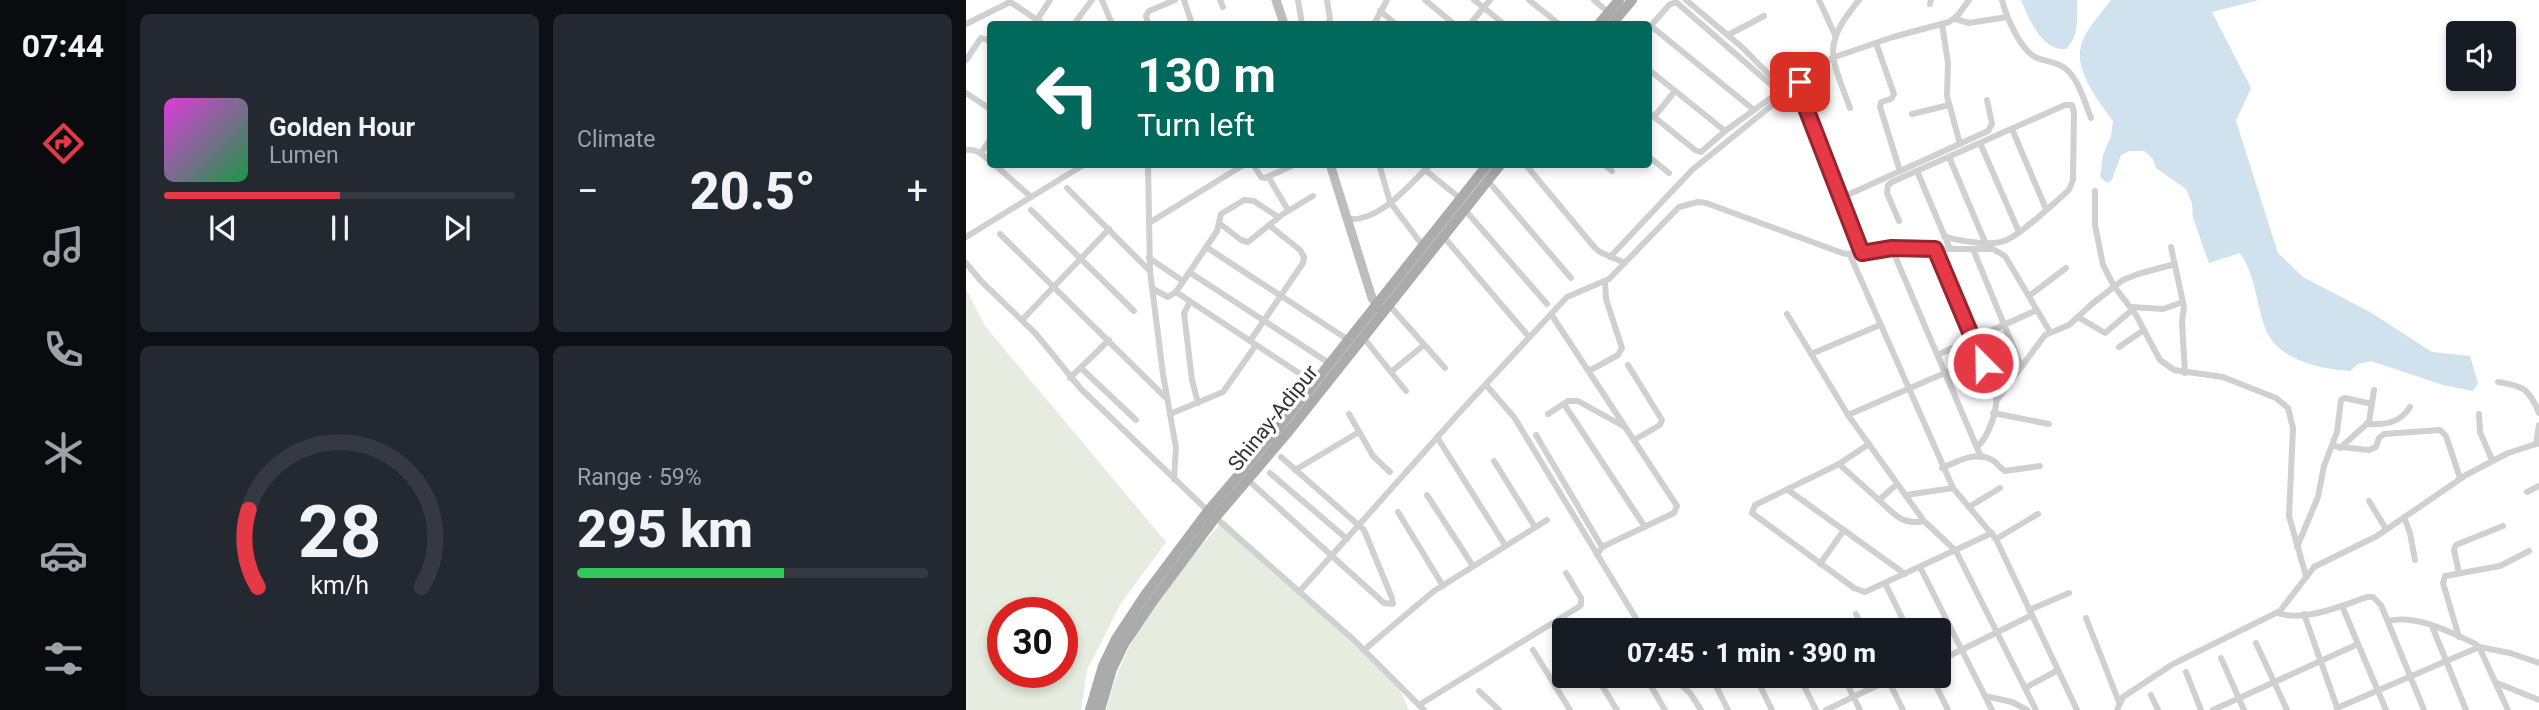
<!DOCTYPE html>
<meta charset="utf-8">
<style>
body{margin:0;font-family:Roboto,sans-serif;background:#242831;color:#f1f3f6;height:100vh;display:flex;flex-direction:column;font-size:26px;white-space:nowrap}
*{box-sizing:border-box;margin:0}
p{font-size:23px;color:#9ea1a6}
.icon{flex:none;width:38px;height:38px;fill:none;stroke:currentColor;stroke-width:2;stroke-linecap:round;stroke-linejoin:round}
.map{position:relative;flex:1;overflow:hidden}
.drawer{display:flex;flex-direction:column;gap:14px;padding:14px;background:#0d0f14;width:840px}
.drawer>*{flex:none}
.guide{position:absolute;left:21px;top:21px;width:665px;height:147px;border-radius:7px;box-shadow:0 4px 10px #0003;background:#00695c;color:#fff;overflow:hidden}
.buttons{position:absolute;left:1480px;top:21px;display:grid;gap:14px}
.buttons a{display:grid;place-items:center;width:70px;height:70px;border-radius:7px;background:#171b24;box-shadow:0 4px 10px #0003;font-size:35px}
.speed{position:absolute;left:21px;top:597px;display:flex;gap:14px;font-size:35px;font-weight:700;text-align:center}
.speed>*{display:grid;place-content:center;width:91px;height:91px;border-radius:50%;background:#171b24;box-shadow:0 4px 10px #0003;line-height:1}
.speed .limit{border:10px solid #d22;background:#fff;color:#111}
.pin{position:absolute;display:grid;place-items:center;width:60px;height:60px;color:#fff;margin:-30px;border-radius:14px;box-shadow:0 4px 10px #0006}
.me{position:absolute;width:77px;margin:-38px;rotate:337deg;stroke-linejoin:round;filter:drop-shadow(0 0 5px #0008)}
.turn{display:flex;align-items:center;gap:24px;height:147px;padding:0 35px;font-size:32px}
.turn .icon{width:91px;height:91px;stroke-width:2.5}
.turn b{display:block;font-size:49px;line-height:60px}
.big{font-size:52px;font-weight:800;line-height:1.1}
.drawer .widget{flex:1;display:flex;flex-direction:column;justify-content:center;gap:10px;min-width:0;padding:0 24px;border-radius:10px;background:#242831}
.drawer .dial{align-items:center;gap:0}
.dial svg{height:182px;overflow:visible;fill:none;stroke:#363941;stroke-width:7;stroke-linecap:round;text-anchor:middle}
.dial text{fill:#f1f3f6;stroke:none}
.song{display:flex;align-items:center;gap:21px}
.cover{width:84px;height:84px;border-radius:10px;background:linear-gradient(135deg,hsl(300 70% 55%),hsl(140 70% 35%))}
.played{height:7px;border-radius:4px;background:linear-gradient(90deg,#e63946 50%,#363941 50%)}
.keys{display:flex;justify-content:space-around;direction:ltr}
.heat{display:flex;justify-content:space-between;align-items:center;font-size:38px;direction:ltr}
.charge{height:10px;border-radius:5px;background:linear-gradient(90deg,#34c759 59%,#363941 0)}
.drawer .tiles{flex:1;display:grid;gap:14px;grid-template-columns:repeat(2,1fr)}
.trip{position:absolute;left:586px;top:618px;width:399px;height:70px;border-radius:7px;background:#171b24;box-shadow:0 4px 10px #0003;font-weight:800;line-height:70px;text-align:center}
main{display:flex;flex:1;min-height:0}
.tabs{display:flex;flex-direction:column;width:126px;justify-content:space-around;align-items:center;background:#090b0e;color:#9ea1a6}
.tabs .icon{width:49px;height:49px}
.tabs .active{color:#e63946}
.tabs b{font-size:32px;color:#f1f3f6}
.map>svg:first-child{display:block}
.green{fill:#e6ecdf;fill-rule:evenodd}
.water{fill:#cfe2ee}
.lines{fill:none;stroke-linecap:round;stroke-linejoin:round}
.street{stroke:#d0d0d0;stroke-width:6}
.secondary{stroke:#bdbdbd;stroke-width:9}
.primary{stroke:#ababab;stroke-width:10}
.route-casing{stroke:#96252e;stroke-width:18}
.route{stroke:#e63946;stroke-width:12}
.labels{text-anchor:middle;stroke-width:7;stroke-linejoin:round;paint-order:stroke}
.street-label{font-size:21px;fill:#333;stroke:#fff}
</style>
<main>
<nav class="tabs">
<b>07:44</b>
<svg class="icon active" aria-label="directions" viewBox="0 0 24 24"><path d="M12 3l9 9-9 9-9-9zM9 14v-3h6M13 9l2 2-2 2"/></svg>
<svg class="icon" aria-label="music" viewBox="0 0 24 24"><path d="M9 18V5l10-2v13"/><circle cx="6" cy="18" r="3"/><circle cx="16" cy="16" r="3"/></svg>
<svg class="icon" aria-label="phone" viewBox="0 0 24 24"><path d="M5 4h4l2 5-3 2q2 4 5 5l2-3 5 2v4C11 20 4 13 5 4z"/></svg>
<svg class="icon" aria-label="climate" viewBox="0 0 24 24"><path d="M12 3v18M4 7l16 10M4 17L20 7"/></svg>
<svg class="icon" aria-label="car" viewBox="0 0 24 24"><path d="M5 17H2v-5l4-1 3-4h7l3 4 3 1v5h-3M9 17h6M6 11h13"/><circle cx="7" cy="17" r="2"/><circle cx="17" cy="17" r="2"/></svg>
<svg class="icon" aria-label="filters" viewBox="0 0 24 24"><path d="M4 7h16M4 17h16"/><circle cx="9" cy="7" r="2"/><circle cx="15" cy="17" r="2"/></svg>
</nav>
<section class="drawer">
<div class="tiles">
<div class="widget">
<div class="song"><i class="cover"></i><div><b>Golden Hour</b><p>Lumen</p></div></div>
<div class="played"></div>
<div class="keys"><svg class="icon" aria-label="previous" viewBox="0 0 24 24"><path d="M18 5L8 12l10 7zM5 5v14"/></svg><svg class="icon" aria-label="pause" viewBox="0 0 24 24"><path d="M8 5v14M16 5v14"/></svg><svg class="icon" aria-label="next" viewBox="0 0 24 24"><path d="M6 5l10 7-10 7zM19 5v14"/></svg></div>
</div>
<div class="widget"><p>Climate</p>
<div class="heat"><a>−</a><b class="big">20.5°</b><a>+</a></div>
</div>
<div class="widget dial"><svg viewBox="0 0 100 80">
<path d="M14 69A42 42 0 1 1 86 69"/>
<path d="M14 69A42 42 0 0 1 10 35" stroke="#e63946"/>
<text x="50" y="56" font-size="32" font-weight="700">28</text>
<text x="50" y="72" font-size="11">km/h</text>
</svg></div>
<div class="widget"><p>Range · 59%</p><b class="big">295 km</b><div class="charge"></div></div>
</div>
</section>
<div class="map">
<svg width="1573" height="710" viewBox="0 0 1573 710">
<rect width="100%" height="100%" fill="#fff"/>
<g class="green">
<path d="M0 289 19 326 200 542 154 605 121 670 115 710H0ZM37 612H96V672H37Z"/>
<path d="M258 520 429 679 443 710H140C161 629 204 581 258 520Z"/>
</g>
<g class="water">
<path d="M1055 0H1111C1111 19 1114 34 1100 49 1076 51 1063 19 1055 0Z"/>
<path d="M1145 0H1293L1246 12 1285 88 1270 121 1312 253 1337 277 1404 312 1466 352 1504 356 1512 383 1507 391 1477 385 1405 361 1392 364 1384 371C1355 369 1313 361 1300 330 1290 304 1290 276 1274 253L1243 263 1227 218 1226 203 1220 189 1190 168 1187 159 1178 151H1164L1155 155 1146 180 1141 183 1134 177 1137 155 1145 136 1147 121C1134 103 1108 71 1115 46 1119 29 1135 14 1145 0Z"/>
</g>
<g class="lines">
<g class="street">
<polyline points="136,0 146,24"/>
<polyline points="218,0 226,24"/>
<polyline points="254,0 257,7"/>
<polyline points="332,0 336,24"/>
<polyline points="361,0 364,19 362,24"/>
<polyline points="459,0 488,24"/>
<polyline points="508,0 538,24"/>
<polyline points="563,0 593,24"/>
<polyline points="628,0 643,13"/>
<polyline points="720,0 777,48 821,93"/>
<polyline points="853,0 869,35"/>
<path d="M1036 0C1040 16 1054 49 1069 57 1079 62 1091 61 1100 69 1113 80 1119 103 1125 118"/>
<polyline points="43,1 77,24"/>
<polyline points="964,4 965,0"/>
<polyline points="414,11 430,24"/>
<polyline points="989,19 1003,23 1041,17"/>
<polyline points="71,20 84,0"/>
<polyline points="0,24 44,2"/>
<polyline points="108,24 126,0"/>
<polyline points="182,24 180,16 183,11 209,0"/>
<polyline points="408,24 421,0"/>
<polyline points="504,24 524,0"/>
<polyline points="976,24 982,63 981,96 994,144"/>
<polyline points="685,26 788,110"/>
<polyline points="682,29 703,5 710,2 811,90 809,95 759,131 735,152 729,150 682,112"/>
<polyline points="762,35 798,16"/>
<polyline points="910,43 928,94 925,99 915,102 914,107 934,171"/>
<polyline points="0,60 15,38 24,41"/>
<polyline points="682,69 759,131"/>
<polyline points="831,85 866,58 927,37 983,22 992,15 1003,0"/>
<polyline points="0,93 24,109"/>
<path d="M884 108C865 56 855 46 893 0"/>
<polyline points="946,114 983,105"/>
<polyline points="688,117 709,91"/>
<polyline points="1046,129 1080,209"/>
<polyline points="1014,143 1053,232"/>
<path d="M0 150C10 148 17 155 24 161"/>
<polyline points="15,153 24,140"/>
<polyline points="682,156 703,173"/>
<polyline points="983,157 1019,242"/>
<polyline points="28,164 65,197"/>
<polyline points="182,164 184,271 197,374 210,448 208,479"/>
<polyline points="287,164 295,177 299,178 330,164"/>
<polyline points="413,164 424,202 457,246"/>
<polyline points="559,164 629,248 634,252 659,263"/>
<polyline points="637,164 646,171"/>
<polyline points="459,170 495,199"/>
<polyline points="951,171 984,249"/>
<polyline points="303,178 322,210"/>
<polyline points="522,181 605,278"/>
<polyline points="101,188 184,271"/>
<polyline points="1129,191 1129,225 1137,265 1148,286 1170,315 1194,360 1208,370 1257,377 1310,398 1322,408 1327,428 1323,516 1340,576"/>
<polyline points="875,198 1022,131 1026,124 1021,100"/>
<polyline points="65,210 168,311"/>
<polyline points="499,210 581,304"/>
<path d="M381 219C413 223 443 185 465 164"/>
<path d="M933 221 921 193 922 185 926 182 1099 105H1106L1108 113 1107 180 1103 190C1089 202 1054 236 1038 241 1025 246 991 241 978 236"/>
<polyline points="183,223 279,164"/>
<polyline points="253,223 275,240 282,242 317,214 347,196"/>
<polyline points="34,234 199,397"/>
<polyline points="477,236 563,337"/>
<polyline points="0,237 119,164"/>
<polyline points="240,247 381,339"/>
<polyline points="1205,247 1218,307 1216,321 1219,373"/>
<polyline points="926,249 1015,457"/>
<path d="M969 249 1030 394C1032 410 1023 436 1011 447"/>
<polyline points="1007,249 1055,366"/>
<polyline points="884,255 987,488"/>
<polyline points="644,257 726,170 831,85 896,253"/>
<polyline points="183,258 217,281"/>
<polyline points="0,263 15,281 70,334 115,389 242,511 389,641 458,710"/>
<polyline points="223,272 363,363"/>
<polyline points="187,289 202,297 210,292 251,231 255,214 278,200 288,201 312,217"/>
<polyline points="210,292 348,383"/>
<polyline points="1063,296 1100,268"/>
<polyline points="224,302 218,313 226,380 232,403"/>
<polyline points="423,305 479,368"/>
<polyline points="1165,307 1197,309 1217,302"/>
<polyline points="585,314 711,506 708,513 636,547 631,555"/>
<polyline points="821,314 882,415 958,521 990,551 1070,710"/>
<polyline points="1112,317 1139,333 1166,310"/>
<polyline points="56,320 143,229"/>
<polyline points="397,337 440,391"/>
<polyline points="284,341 337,263 338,257 334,250 303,225"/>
<polyline points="1153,347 1178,330"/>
<polyline points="845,354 914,325"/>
<polyline points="973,354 1071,310"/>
<polyline points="662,365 696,420 694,425 668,440"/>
<polyline points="115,368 170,420"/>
<polyline points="623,371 652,355 656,348 640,299 639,281"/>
<polyline points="425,372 458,345"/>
<polyline points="104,378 143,340"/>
<path d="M1532 382C1558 386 1563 389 1573 413"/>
<polyline points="520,385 548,417 677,630"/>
<polyline points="1031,400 1079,335 1103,325 1127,303 1157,280 1172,274 1209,264"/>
<polyline points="598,404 679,527"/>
<polyline points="1027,413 1083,424"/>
<polyline points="204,414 257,392 290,345"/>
<polyline points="383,414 407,456 424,472"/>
<polyline points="582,414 602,401 612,401 657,426"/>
<polyline points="1513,414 1514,432 1526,460"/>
<polyline points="882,415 981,372"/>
<path d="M1401 424C1419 425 1434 423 1444 407"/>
<polyline points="570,435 636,547"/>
<polyline points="471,437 539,545"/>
<polyline points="1570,444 1573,425"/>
<polyline points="1366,446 1403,450 1410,447 1413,438 1418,434 1474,430 1480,436 1494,478"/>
<polyline points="1374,448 1403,422 1408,390"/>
<polyline points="528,461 569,527"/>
<polyline points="873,464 903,444"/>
<path d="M976 468C991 462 1010 450 1026 460 1032 463 1033 468 1039 471L1074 466"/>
<polyline points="329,470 393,432"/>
<polyline points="304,473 381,539"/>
<polyline points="282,480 418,603 427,604 426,598 398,530 315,457"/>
<polyline points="931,484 913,500 873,464 789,505 786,513 888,588 899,592 1026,533"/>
<polyline points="822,490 939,574"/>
<polyline points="1561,492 1573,486"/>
<polyline points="461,495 507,566"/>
<polyline points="940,495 987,488 1030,539 1111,710"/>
<path d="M913 500C928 514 937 526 958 521"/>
<polyline points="1403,501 1420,529"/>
<polyline points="1003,507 1034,488"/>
<polyline points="432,512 477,586"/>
<polyline points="1438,517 1444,533 1449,560"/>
<polyline points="1030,539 1072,514"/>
<polyline points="1331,547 1352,497 1358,466 1371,432 1375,400 1379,398 1406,404"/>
<polyline points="854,564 878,530"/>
<polyline points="954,567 1026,710"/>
<polyline points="1493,573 1488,550 1490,545 1537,526"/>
<polyline points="919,583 942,630"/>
<polyline points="333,592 492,414 601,297 643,279 713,207 732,202 740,203 879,254 926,249 1027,249 1039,256 1084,332"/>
<polyline points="1376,606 1420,710"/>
<polyline points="1063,610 1103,593"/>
<path d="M1311 613C1339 622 1375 606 1401 597H1407L1415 605 1458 710"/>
<polyline points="890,614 898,630"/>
<polyline points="1338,614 1372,710"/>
<polyline points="1120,618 1153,702"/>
<path d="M1422 621C1451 614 1483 632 1510 644L1513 647 1544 653 1573 663"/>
<polyline points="1466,626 1500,710"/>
<polyline points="601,628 602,630"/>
<polyline points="1493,637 1477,583 1479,576 1534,566 1563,551"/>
<polyline points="1290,643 1321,710"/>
<polyline points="398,650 468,591 581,520"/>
<polyline points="567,650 604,710"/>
<polyline points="1255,658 1278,710"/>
<polyline points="973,661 1066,615"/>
<polyline points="1220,672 1235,710"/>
<polyline points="630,676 651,710"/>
<polyline points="679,676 699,710"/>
<polyline points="705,676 724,693 735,710"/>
<polyline points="789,676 806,710"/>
<polyline points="833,676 850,710"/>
<polyline points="877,676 894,710"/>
<polyline points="920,676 937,710"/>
<polyline points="965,676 982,710"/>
<polyline points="1531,683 1573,700"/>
<polyline points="749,684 762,710"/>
<polyline points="589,687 608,676"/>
<polyline points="1059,688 1092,670"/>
<polyline points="513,691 533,710"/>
<polyline points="1185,695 1192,710"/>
<polyline points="1019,696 1046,702 1061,710"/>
<polyline points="453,705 611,608 615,605 615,598 600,573"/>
<polyline points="1371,708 1513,647 1542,710"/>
<polyline points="860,710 931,676"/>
<polyline points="1151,710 1157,697 1207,664 1314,611 1348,567 1411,536 1500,475 1542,453 1573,443"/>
<polyline points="1247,710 1392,644"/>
</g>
<g class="secondary">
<polyline points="310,0 318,24"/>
<polyline points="364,164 406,298 413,308"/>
</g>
<g class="primary">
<polyline points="633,24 653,0"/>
<polyline points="646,24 666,0"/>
<polyline points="124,710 137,666 150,639 179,595 242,511 315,425 522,164"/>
<polyline points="134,710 146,669 158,644 187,601 249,518 323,431 535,164"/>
</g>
</g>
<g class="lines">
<defs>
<polyline id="route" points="834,82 831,85 896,253 926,248 969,249 1017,363"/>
</defs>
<use href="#route" class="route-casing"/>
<use href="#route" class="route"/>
</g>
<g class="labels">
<g class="street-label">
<text transform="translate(307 418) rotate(-51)" y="7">Shinay-Adipur</text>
</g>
</g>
</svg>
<div class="buttons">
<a><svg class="icon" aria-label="sound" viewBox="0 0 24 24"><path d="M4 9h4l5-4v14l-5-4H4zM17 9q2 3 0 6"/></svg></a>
</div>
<div class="speed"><div class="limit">30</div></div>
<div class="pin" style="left:834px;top:82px;background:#d93025"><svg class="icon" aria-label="arrive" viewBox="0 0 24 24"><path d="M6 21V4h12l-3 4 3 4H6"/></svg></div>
<svg class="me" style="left:1017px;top:363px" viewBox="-20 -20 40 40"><circle r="17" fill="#e63946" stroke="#fff" stroke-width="3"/><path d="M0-11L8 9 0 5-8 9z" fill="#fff"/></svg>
<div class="trip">07:45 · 1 min · 390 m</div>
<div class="guide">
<div class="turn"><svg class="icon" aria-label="left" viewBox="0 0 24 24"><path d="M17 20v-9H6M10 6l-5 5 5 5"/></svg><div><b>130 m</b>Turn left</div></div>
</div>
</div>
</main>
